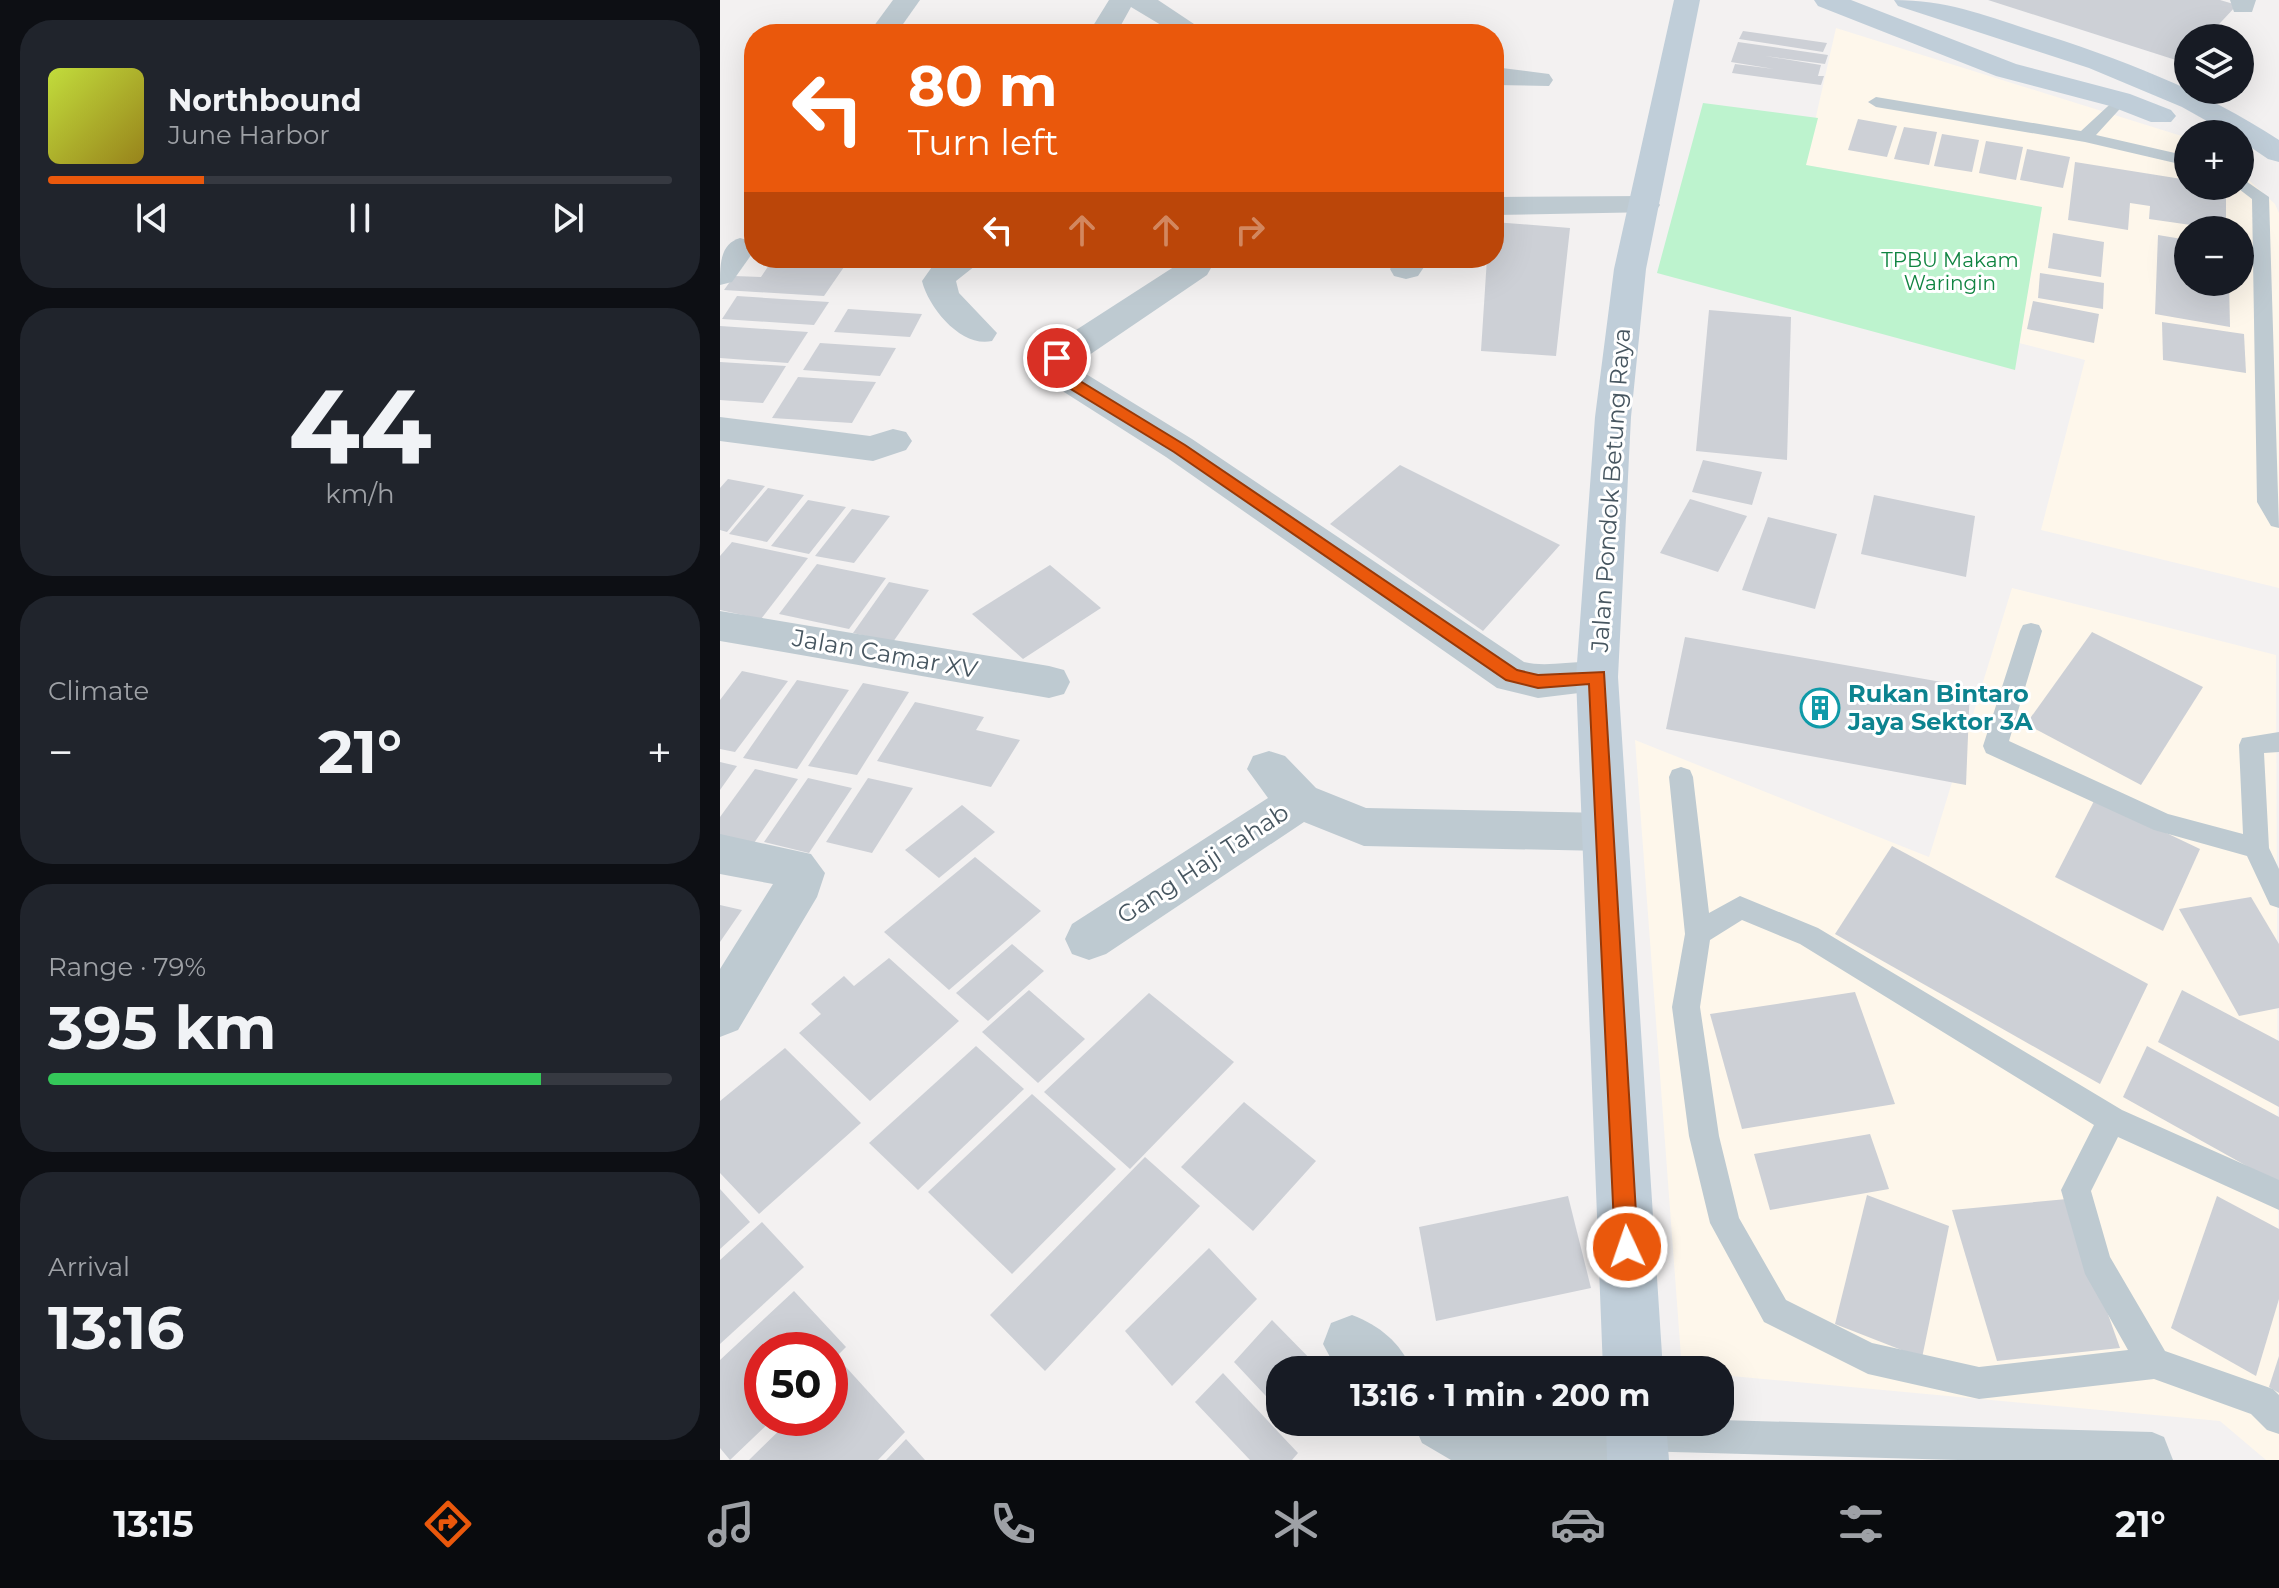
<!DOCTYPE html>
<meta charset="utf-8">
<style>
body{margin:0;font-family:Montserrat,sans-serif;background:#20242c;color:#f1f3f6;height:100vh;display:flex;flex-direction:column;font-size:30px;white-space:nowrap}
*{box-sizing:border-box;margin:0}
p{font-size:26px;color:#9ea1a6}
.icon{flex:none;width:44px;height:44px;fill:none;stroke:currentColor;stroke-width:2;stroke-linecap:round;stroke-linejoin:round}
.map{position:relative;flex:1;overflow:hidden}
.drawer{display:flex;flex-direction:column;gap:20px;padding:20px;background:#0d0f14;width:720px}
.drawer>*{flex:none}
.banner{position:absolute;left:24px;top:24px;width:760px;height:244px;border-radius:32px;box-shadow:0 8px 32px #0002;background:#ea580c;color:#fff;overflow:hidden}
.controls{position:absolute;left:1454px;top:24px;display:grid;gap:16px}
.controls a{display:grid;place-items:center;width:80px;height:80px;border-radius:50%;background:#171b24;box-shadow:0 8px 32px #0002;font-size:40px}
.speed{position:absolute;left:24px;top:1332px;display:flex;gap:16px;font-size:40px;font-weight:700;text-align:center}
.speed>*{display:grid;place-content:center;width:104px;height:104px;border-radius:50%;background:#171b24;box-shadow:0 8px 32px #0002;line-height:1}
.speed .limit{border:12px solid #d22;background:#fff;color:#111}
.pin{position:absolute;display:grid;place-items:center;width:68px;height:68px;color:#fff;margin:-34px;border:4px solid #fff;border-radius:50%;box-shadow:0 2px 8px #0007}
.me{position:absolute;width:88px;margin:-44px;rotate:357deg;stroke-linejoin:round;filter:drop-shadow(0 0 6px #0008)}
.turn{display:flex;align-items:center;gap:28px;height:168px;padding:0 32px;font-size:36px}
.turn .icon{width:104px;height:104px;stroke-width:2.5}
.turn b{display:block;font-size:56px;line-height:68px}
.lanes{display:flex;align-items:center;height:76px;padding:0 32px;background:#0003;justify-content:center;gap:40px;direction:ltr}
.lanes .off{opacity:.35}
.big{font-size:60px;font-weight:700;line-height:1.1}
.drawer .tile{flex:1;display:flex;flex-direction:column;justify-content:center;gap:12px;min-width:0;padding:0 28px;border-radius:32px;background:#20242c}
.drawer .dial{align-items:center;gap:0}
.dial b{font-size:104px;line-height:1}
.song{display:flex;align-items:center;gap:24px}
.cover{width:96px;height:96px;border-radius:12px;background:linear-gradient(135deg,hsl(70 70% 55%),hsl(50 70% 35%))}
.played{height:8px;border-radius:4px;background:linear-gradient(90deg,#ea580c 25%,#363941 25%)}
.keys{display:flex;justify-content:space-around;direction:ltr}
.heat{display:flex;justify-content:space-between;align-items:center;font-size:44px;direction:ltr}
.charge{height:12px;border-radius:6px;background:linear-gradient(90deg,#34c759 79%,#363941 0)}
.trip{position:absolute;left:546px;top:1356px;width:468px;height:80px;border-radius:32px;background:#171b24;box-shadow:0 8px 32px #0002;font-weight:700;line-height:80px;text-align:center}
.menu{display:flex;height:128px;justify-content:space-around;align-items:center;background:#090b0e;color:#9ea1a6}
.menu .icon{width:56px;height:56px}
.menu .current{color:#ea580c}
.menu b{font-size:36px;color:#f1f3f6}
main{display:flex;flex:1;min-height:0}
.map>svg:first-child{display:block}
.commercial{fill:#fef7eb;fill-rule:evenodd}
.green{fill:#bdf3ce}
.building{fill:#cdd0d6}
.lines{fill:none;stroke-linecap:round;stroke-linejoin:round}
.lane{fill:#becad1;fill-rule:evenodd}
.street{fill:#becad1;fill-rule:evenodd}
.secondary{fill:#c0ced9;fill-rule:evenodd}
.route{fill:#ea580c;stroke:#983908;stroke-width:2}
.labels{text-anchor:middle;stroke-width:6;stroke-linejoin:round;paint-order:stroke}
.far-park-label{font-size:20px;fill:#108441;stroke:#fff}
.street-label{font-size:24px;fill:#475660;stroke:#fff}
.culture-label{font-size:24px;font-weight:bold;fill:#0d838f;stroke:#fff;text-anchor:start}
</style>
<main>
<section class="drawer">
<div class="tile">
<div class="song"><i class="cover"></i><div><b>Northbound</b><p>June Harbor</p></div></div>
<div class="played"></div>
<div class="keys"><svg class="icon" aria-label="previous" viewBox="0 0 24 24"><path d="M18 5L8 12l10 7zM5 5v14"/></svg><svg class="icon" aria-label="pause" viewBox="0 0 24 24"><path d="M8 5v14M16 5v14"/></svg><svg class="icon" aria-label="next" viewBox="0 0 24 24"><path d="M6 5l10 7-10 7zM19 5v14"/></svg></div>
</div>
<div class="tile dial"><b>44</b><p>km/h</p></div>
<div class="tile"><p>Climate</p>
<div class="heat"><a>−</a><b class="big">21°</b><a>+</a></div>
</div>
<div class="tile"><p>Range · 79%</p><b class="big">395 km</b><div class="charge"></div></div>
<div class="tile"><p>Arrival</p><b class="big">13:16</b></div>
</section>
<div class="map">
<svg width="1559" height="1460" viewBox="0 0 1559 1460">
<rect width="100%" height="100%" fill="#f3f1f1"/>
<g class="commercial">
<path d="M1116 28 1468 138V186H1520V172L1555 204 1559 213V588L1321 530 1365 360 1299 343 1322 207 1085 165ZM1468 230H1520V282H1468Z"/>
<polygon points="1292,588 1556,655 1559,1460 1546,1460 1500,1421 1000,1375 1000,1370 962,1370 915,740 1209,857"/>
</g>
<polygon class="green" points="983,103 1098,118 1086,165 1322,207 1295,370 937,273"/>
<g class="building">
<polygon points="1268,0 1500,0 1517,5 1486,38 1468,38 1468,56 1462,62"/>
<polygon points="1023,31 1107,43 1103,52 1019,39"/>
<polygon points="1018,42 1108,55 1105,64 1045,56 1101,65 1098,76 1104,76 1101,85 1012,73 1015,64 1054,69 1011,62"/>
<polygon points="1138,119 1177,126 1167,157 1128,150"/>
<polygon points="1184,127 1217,132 1209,165 1174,159"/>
<polygon points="1222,134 1259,140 1252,172 1214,166"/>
<polygon points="1266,141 1303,147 1296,180 1259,173"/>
<polygon points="1307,149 1350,157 1343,188 1300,180"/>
<polygon points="1355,162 1468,180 1468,186 1490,186 1506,195 1506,230 1429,219 1430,206 1410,203 1408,230 1348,220"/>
<polygon points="774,222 850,228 836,356 761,351 767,258 774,258"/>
<polygon points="1333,233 1384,242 1381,277 1328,268"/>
<polygon points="1438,235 1468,240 1468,282 1509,282 1510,327 1435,314"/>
<polygon points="51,262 124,267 104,296 4,290 14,276 41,277"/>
<polygon points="1320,273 1384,283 1383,309 1318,298"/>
<polygon points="17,296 109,302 94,325 2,319"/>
<polygon points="1313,301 1379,314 1374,343 1307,329"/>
<polygon points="128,309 202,314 190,337 114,332"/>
<polygon points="989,310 1071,317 1067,460 976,451"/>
<polygon points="1442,322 1524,334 1526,373 1443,360"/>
<polygon points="0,326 88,332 68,363 0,358"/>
<polygon points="100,343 176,348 160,376 83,370"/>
<polygon points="0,362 66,366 43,403 0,400"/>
<polygon points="78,377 156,382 132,423 52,418"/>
<polygon points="983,460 1042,472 1032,505 972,492"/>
<polygon points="680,465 840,545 763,631 610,524"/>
<polygon points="8,479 45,486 7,532 0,530 0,488"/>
<polygon points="48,488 84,495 47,542 9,534"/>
<polygon points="1154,495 1255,516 1246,577 1141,554"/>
<polygon points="970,499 1027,516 998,572 940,553"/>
<polygon points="88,500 126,507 89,554 51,546"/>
<polygon points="132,509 170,516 134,563 95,556"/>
<polygon points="1048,517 1117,534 1095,609 1022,590"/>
<polygon points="12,542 88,558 41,619 0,610 0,556"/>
<polygon points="97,564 166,578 129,629 59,614"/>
<polygon points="330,565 381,608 303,659 252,614"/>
<polygon points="169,582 209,590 173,642 133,633"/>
<polygon points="1372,632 1483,687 1421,785 1306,724"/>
<polygon points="965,637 1250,687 1246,785 946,729"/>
<polygon points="22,671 68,681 15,752 0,749 0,700"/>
<polygon points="77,680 129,690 77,769 23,758"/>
<polygon points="143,683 189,692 137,775 88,766"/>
<polygon points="195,702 264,717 256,730 300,740 271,787 157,761"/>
<polygon points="0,762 17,766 0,790"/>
<polygon points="35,769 78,779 34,843 0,835 0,817"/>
<polygon points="88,778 132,788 89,853 44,842"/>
<polygon points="148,778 193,788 152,853 106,842"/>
<polygon points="1375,799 1480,849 1443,931 1335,877"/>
<polygon points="242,805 275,832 219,878 185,850"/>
<polygon points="1172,846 1428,984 1380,1084 1115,934"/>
<polygon points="255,857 321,911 229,990 164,932"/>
<polygon points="1531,897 1559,944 1559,1008 1519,1016 1459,909"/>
<polygon points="0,905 22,910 0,942"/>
<polygon points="292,944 324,971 268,1021 236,993"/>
<polygon points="169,958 239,1021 150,1101 79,1033 101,1014 91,1004 124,976 134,986"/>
<polygon points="309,990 365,1039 318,1083 262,1032"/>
<polygon points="1462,990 1559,1041 1559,1107 1438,1042"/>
<polygon points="1135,992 1175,1104 1022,1129 990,1014"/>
<polygon points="429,993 514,1062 410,1169 324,1092"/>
<polygon points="256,1046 304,1089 198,1190 149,1143"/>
<polygon points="1427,1046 1559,1117 1559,1184 1403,1097"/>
<polygon points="65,1048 141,1123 39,1214 0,1173 0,1101"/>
<polygon points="312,1094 396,1169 292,1274 208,1192"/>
<polygon points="524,1102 596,1161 533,1231 461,1167"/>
<polygon points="1150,1134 1169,1189 1050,1210 1034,1154"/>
<polygon points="425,1157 480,1206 325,1371 270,1315"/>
<polygon points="0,1189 30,1222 0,1249"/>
<polygon points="1147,1195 1229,1226 1202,1358 1115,1324"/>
<polygon points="848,1196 871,1288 716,1321 699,1227"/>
<polygon points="1497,1196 1559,1229 1559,1299 1536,1376 1451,1328"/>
<polygon points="1347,1199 1400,1348 1277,1361 1232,1210"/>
<polygon points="42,1222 84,1267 0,1344 0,1260"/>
<polygon points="489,1248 537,1299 452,1386 405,1331"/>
<polygon points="74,1291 126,1347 110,1363 110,1350 42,1350 42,1418 54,1418 10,1460 0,1448 0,1360"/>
<polygon points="552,1320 601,1370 560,1370 560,1411 514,1362"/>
<polygon points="1559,1356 1559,1393 1549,1387"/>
<polygon points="125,1366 185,1432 158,1460 29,1460 72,1418 110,1418 110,1381"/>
<polygon points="503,1373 578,1453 572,1460 530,1460 475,1402"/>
<polygon points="186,1439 205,1460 166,1460"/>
</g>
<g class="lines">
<g class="lane">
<polygon points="1400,95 1408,100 1376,135 1468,156 1468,166 1365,142 1156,107 1148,102 1156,97 1361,131"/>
<polygon points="1520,177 1549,197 1559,528 1551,526 1537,502 1532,199 1515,186 1520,186"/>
<polygon points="1311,623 1319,625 1322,631 1289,741 1448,814 1523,834 1519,745 1522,738 1559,732 1559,752 1544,753 1549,848 1559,869 1559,908 1550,905 1527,856 1434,830 1266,753 1263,746 1300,631 1303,625"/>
<path d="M961 767 970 770 973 777 989 913 1020 896 1098 928 1402 1110 1559 1180V1210L1398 1137 1371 1191 1390 1257 1445 1351 1553 1389 1559 1395V1434L1547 1430 1531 1414 1434 1379 1259 1399 1148 1374 1044 1322 990 1223 969 1136 952 1007 965 934 949 777 952 770ZM1022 920 1080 944 1374 1125 1341 1190 1365 1274 1408 1350 1259 1367 1152 1343 1066 1300 1019 1218 999 1136 980 1007 990 940Z"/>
<polygon points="1000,1420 1432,1432 1444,1437 1453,1460 1238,1460 917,1451 905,1446 900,1434 906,1422"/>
</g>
<g class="street">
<polygon points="173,0 200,0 176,34 148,34"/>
<polygon points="389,0 438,0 489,34 456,34 411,7 396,34 368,34"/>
<polygon points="1510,0 1536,0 1532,12 1514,12"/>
<polygon points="774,67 829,74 833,80 829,86 774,85"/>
<polygon points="924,196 935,198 940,205 935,212 774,215 774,197"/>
<path d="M20 238 31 241 34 251 12 282 0 285C0 264 0 244 20 238Z"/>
<path d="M225 258H265L236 281 239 293 277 333 272 341C242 348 209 309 202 281L214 264Z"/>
<path d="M475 258 487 261 491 268 487 275 353 366 472 439 804 662C833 669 863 656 892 665L898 677 892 689 818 698 777 688 446 457 322 378 317 370 325 350 463 261Z"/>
<polygon points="677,258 710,258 698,276 686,279 674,276 670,269"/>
<polygon points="0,417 150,436 173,429 186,432 192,441 186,450 153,461 0,441"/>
<polygon points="0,611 329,666 344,670 350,682 344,694 329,698 0,641"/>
<polygon points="549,751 565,756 596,788 646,808 884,813 900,818 907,832 900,846 884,851 644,846 584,822 386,954 369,960 352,954 345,939 352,924 548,798 527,769 533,756"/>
<polygon points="0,834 91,854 105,873 97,897 18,1030 0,1037 0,969 53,884 0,874"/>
<path d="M632 1315C660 1326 680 1342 692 1370H617L603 1344 611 1323Z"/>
<path d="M693 1422C767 1422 866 1410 935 1438L944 1460H731L702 1443Z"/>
</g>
<g class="secondary">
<polygon points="954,0 980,0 926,269 911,417 898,677 943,1370 883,1370 856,677 875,417 894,269"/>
<polygon points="1094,0 1131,0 1296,64 1410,94 1451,110 1456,116 1451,122 1431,122 1390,106 1276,76 1098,6"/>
<path d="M1174 0C1226 0 1261 14 1310 30 1399 58 1481 89 1559 140V162L1548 159 1520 140V134H1510L1462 107 1369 68 1178 6Z"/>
<polygon points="886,1422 946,1422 949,1460 887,1460"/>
</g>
</g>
<polygon class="route" points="337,353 345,358 341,365 347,373 465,445 797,670 818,675 884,672 918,1247 915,1255 907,1258 899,1255 895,1247 869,684 818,688 786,680 454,452 336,380 326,365"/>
<defs>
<symbol id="building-ring" viewBox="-11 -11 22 22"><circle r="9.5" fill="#fff" stroke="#0f9aa8" stroke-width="1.5"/><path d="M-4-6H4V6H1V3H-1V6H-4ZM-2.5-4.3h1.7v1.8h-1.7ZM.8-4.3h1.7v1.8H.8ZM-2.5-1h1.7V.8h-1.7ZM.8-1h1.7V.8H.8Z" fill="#0f9aa8"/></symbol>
</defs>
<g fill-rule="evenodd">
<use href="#building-ring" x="1078" y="686" width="44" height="44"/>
</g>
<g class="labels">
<g class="far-park-label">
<text x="1230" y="267">TPBU Makam<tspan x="1230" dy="23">Waringin</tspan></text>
</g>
<g class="street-label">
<text transform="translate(891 490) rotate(-86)" y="8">Jalan Pondok Betung Raya</text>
<text transform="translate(165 654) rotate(10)" y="8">Jalan Camar XV</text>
<text transform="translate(483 864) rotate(-33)" y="8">Gang Haji Tahab</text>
</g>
<g class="culture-label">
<text x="1128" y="702">Rukan Bintaro<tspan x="1128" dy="28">Jaya Sektor 3A</tspan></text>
</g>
</g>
</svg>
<div class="controls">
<a><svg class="icon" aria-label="layers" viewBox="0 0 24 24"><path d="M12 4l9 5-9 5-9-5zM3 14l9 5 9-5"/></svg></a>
<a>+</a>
<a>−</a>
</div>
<div class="speed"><div class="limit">50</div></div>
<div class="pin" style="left:337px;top:358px;background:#d93025"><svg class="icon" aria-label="arrive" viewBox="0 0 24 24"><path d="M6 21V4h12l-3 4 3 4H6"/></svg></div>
<svg class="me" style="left:907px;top:1247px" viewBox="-20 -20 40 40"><circle r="17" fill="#ea580c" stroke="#fff" stroke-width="3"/><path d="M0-11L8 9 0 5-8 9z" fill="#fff"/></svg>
<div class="trip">13:16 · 1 min · 200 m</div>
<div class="banner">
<div class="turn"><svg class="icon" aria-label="left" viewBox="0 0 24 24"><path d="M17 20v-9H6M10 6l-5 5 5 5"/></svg><div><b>80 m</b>Turn left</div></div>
<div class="lanes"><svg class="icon" aria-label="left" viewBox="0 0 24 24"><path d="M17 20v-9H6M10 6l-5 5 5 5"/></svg><svg class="icon off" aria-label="ahead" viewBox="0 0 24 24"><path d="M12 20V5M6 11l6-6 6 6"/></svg><svg class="icon off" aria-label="ahead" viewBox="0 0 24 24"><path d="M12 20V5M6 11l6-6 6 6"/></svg><svg class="icon off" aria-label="right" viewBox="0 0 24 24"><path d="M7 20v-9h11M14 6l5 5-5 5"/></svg></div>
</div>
</div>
</main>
<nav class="menu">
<b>13:15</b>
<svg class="icon current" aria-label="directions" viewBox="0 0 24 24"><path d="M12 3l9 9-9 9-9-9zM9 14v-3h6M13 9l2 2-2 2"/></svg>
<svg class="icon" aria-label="music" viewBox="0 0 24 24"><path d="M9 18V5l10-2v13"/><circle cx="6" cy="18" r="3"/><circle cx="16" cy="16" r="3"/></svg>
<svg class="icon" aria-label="phone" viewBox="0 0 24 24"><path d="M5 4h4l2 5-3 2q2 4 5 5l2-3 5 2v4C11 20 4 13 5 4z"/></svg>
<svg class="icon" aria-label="climate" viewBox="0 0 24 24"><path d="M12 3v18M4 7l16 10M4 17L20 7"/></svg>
<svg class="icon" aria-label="car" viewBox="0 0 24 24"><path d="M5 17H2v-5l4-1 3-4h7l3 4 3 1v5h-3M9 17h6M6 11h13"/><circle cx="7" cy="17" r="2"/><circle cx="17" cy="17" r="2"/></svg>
<svg class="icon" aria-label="filters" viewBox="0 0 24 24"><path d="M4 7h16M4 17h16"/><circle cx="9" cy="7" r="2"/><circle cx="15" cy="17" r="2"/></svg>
<b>21°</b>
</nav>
